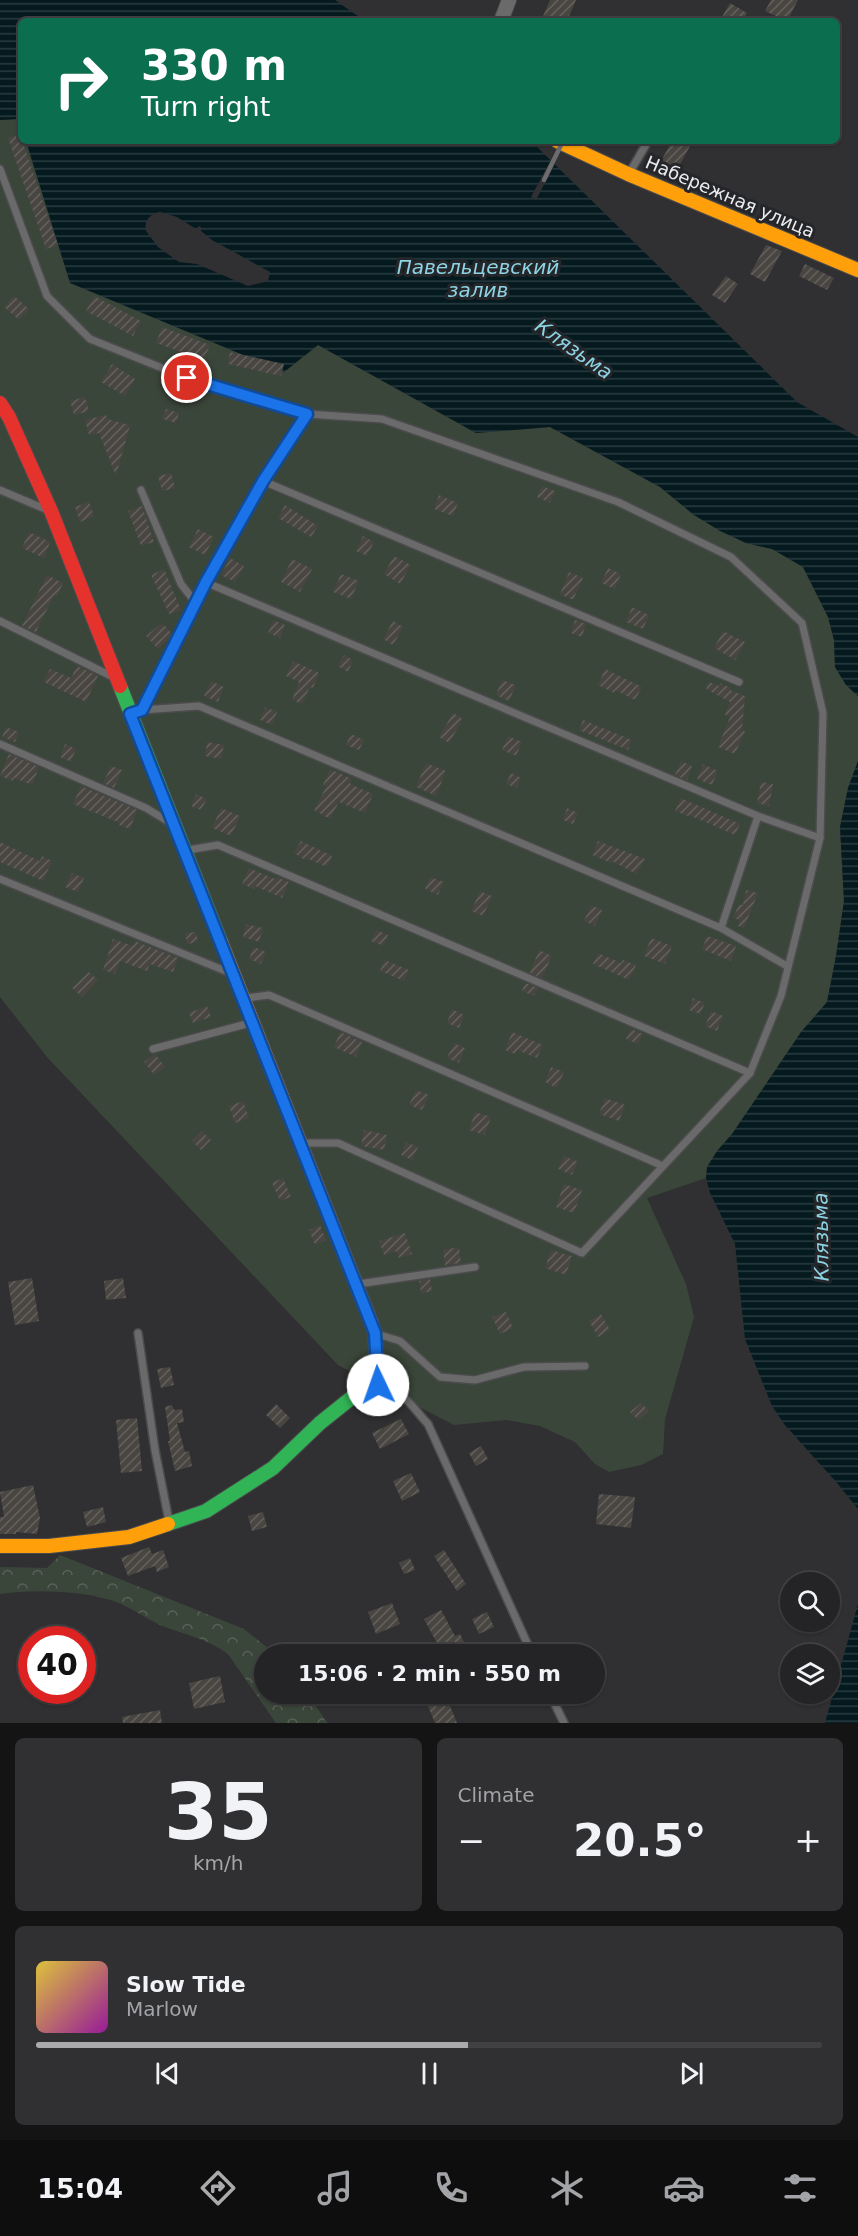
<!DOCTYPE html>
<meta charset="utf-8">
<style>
body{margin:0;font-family:"DejaVu Sans",sans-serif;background:#303032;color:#f1f3f6;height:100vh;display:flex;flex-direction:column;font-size:22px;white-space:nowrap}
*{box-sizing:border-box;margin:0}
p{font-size:20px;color:#a3a4a7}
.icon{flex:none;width:33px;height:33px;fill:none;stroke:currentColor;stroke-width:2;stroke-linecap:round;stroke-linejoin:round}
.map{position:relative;height:1723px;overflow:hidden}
.details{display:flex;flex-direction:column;gap:15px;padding:15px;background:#141415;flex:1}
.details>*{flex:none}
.top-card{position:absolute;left:18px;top:18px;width:822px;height:126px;border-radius:9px;box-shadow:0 2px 4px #0004,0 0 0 2px #414143;background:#0b6e4f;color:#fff;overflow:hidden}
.controls{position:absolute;left:780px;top:1572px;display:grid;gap:12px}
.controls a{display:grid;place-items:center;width:60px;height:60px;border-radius:50%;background:#242426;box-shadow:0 2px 4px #0004,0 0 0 2px #414143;font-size:30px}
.speed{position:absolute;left:18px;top:1626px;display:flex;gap:12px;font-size:30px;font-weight:700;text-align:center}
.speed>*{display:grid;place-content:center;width:78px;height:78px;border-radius:50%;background:#242426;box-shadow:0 2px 4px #0004,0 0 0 2px #414143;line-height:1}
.speed .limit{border:9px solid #d22;background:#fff;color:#111}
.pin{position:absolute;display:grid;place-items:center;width:51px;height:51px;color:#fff;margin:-26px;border:3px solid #fff;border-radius:50%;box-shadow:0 2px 6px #0007}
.me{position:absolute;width:66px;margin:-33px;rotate:357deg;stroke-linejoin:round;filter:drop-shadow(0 0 4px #0008)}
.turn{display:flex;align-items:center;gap:21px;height:126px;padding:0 24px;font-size:27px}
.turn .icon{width:78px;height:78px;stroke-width:2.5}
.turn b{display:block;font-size:42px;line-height:51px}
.big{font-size:45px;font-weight:800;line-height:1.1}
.details .widget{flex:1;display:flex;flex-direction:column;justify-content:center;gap:9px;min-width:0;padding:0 21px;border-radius:9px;background:#303032}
.details .dial{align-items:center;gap:0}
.dial b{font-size:78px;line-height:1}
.song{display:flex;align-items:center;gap:18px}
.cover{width:72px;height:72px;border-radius:9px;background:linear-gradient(135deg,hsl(50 70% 55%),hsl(300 70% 35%))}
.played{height:6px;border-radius:3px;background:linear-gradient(90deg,#aaaaac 55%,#414143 55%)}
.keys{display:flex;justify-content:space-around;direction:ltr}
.heat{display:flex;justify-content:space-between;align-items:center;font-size:33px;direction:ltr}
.details .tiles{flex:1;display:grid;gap:15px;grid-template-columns:1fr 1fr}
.widget:last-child{grid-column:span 2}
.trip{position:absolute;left:254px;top:1644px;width:351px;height:60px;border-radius:30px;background:#242426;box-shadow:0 2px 4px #0004,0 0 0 2px #414143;font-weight:800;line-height:60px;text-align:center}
.dock{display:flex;height:96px;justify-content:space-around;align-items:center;background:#0e0e0f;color:#a3a4a7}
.dock .icon{width:42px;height:42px}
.dock .on{color:#aaaaac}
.dock b{font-size:27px;color:#f1f3f6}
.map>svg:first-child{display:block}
.forest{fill:url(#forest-crowns)}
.garden{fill:#3b463a}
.water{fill:url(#water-rules);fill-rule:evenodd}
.pier{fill:#303032}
.building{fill:url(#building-hatch)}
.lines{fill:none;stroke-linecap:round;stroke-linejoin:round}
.lane-casing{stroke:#4b4b4d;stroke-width:10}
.street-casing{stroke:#4b4b4d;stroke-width:16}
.fast-casing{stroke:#4b4b4d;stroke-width:16}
.slow-casing{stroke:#4b4b4d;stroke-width:16}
.jam-casing{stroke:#4b4b4d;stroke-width:16}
.lane{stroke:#6a6a6b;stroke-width:7}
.street{stroke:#6a6a6b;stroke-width:14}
.fast{stroke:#30b455;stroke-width:14}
.slow{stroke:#ff9f0a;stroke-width:14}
.jam{stroke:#e5322d;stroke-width:14}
.rail{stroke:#6c6c6e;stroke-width:4.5}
.route-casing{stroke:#114b97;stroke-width:15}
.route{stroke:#1a73e8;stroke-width:10}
.labels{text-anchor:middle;stroke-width:6;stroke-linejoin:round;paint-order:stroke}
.street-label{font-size:18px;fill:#ebebed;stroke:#252629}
.water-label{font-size:20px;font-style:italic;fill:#8cd4e3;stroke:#252629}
</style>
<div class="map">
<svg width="858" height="1723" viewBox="0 0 858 1723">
<defs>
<pattern id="forest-crowns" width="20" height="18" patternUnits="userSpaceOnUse" patternTransform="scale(1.5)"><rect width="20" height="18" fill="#3b463a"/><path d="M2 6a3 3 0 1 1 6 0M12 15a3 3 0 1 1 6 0" fill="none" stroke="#586157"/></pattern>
<pattern id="water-rules" width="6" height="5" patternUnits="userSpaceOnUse" patternTransform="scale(1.5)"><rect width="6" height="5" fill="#041a1f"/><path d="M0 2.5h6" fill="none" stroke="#293b40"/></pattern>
<pattern id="building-hatch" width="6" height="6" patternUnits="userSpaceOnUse" patternTransform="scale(1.5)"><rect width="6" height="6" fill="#494642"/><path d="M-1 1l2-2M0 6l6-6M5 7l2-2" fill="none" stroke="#63615e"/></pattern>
</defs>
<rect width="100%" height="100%" fill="#303032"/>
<path class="forest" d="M60 1555 244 1629 275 1654H264V1694H308L327 1723H276L228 1654C208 1639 183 1634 160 1625 146 1618 133 1609 119 1603 86 1590 34 1589 0 1594V1567L47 1568Z"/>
<path class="garden" d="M19 119 21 141H26L71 283 284 372 318 345 476 433 550 427 660 487 694 515 746 543 772 549 803 567 828 617 834 640 835 667 846 685 858 696V761L848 788 840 827 844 901 836 956 827 1002 732 1134C720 1148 708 1160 706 1178L647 1198 686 1284 694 1317 665 1419 663 1454 641 1465 609 1472 595 1464 575 1442 540 1426 506 1420 454 1425 338 1365 47 1057 0 997V120Z"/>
<g class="water">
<polygon points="0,0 335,0 365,21 21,21 21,124 19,119 0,120"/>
<path d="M26 141H531L797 402 858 437V696L846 685 835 667 834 640 828 617 803 567 772 549 746 543 720 531 694 515 660 487 550 427 476 433 318 345 284 372 70 283ZM160 212 177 217 196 229 199 226 202 228 201 231 212 240 270 272 268 281 248 286 197 264 179 262 158 247 146 231C144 221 149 214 160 212Z"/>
<polygon points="858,761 858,1509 837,1483 784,1424 772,1406 745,1339 735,1244 710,1193 706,1178 707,1167 717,1151 732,1134 801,1032 827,1002 836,956 844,901 840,827 848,788"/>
<polygon points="858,1604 858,1723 825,1723"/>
</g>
<polygon class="pier" points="552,158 556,162 536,200 531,197"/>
<g class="building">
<polygon points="550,0 576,0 567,21 541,21"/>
<polygon points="771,0 798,0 787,21 765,11"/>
<polygon points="730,3 747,13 743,21 728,21 722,17"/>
<polygon points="20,134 58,245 46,249 8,138"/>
<polygon points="672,141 682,141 690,146 677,170 661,161"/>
<polygon points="766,245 782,251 765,282 750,274"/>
<polygon points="805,264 834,278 827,290 799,276"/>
<polygon points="726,276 738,284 725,303 712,295"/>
<polygon points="14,296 29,309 19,320 4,307"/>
<polygon points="94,296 141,321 133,336 86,311"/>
<polygon points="162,327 210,345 204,360 156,343"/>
<polygon points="230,352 284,364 281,376 228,364"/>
<polygon points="112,364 135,379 125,396 101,382"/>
<polygon points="85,397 89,411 74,415 70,401"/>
<polygon points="166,409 179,413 176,423 162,419"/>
<polygon points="106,415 107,419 130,425 116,476 99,433 89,435 85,420"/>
<polygon points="171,473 175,488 162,491 158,476"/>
<polygon points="542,486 555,491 550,503 537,497"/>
<polygon points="439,495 458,503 453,516 434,509"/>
<polygon points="89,502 94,516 80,522 75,507"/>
<polygon points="285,505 318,526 311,537 278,518"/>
<polygon points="142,506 154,542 141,546 128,511"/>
<polygon points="198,529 214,537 205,555 189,547"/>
<polygon points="29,532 50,542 44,558 22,548"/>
<polygon points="363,536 374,542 367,556 356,551"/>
<polygon points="394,556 411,565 400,584 384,574"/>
<polygon points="230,558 244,566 235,582 221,575"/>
<polygon points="292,559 312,569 300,592 281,582"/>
<polygon points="608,568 621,574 615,589 601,583"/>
<polygon points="164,569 181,610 169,614 151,575"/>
<polygon points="569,572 583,578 573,600 560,594"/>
<polygon points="341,574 359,581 351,599 333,592"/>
<polygon points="47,575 63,583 57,596 54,595 36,632 22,626"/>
<polygon points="632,607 649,615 643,629 626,622"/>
<polygon points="273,620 285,625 280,638 268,633"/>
<polygon points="575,620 586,624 582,637 571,633"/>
<polygon points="393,621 403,627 393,645 383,639"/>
<polygon points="162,623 173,635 158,649 146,636"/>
<polygon points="723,631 745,642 735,660 714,648"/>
<polygon points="344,655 353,660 348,672 338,666"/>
<polygon points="293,661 319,673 313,688 310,687 302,704 292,700 299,682 286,676"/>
<polygon points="77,666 98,676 86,702 44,682 50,669 71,678"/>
<polygon points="605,669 642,687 635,700 615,690 614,693 598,685"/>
<polygon points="502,680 516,685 509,701 496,695"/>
<polygon points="211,681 224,687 218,702 204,696"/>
<polygon points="709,682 719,686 721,683 731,688 730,690 745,696 742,730 745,731 735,754 718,747 730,717 725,715 730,702 706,689"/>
<polygon points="265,707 277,712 272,725 260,720"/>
<polygon points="453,713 463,719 449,743 439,737"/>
<polygon points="583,720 632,740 628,750 579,730"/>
<polygon points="6,727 19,732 15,742 2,737"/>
<polygon points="351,734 364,740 359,750 346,745"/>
<polygon points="508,736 522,742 516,756 502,750"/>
<polygon points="207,742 224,745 221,759 205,756"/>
<polygon points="65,744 76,749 71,762 60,757"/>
<polygon points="9,754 39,767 32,785 14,778 13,781 0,776"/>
<polygon points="681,761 692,766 687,780 675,775"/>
<polygon points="426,763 446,771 436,796 416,787"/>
<polygon points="703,764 718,771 712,785 697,779"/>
<polygon points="111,766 122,770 114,788 103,783"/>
<polygon points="330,769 352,779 350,784 373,794 365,813 339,802 330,819 314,810 326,787 323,785"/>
<polygon points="511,773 521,778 517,788 506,784"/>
<polygon points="761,782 773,784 769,806 757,803"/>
<polygon points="81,786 137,810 130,829 119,825 120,823 73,804"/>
<polygon points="196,794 207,799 201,810 191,806"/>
<polygon points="681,798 740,824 735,835 689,815 688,816 675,811"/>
<polygon points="221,808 240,816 231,836 212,828"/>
<polygon points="567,808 578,813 573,824 563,820"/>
<polygon points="301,841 332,856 327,867 306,858 305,860 294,853"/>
<polygon points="598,841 645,859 636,874 612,861 611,863 592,855"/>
<polygon points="0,842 40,861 42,856 52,861 43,881 0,862"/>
<polygon points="249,868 275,879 276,877 289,882 282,898 255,886 254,889 242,884"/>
<polygon points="72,873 84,878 78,892 65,887"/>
<polygon points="430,877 444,882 438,895 425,889"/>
<polygon points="746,890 758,893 744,928 738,926 740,920 733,918 739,904 743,905"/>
<polygon points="480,891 492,896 483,916 471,911"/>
<polygon points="591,905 602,910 595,926 584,921"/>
<polygon points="246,924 263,928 259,942 243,937"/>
<polygon points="376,930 388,935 383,946 371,941"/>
<polygon points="196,932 198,942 187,944 185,933"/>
<polygon points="707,936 736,946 731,961 702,949"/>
<polygon points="651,938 672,946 665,964 644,956"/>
<polygon points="113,939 133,946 135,941 178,958 173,972 150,964 147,971 120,961 115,974 103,970"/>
<polygon points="254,947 266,952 261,964 249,959"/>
<polygon points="539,950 552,956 542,978 530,973"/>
<polygon points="598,953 621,963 623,960 636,965 629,980 593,964"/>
<polygon points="385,960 409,970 404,981 380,971"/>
<polygon points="89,972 98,980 82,997 72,988"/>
<polygon points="525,983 538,988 534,996 522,991"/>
<polygon points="693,998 705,1003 700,1014 689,1010"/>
<polygon points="207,1006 211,1017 193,1023 189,1013"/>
<polygon points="452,1009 464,1015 459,1028 447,1023"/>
<polygon points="711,1011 723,1016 717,1031 705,1026"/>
<polygon points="631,1029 643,1034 638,1044 626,1039"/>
<polygon points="340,1032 362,1042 356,1057 334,1047"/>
<polygon points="512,1032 543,1045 537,1058 517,1050 515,1054 505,1050"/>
<polygon points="454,1043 465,1048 459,1063 447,1058"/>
<polygon points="155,1054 165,1067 154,1075 144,1062"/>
<polygon points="551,1067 564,1072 557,1088 545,1082"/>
<polygon points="416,1090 429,1095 422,1110 409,1105"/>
<polygon points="605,1098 625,1105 619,1121 599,1114"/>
<polygon points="243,1101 249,1118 235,1123 229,1106"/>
<polygon points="475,1112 491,1117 485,1135 469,1130"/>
<polygon points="364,1130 387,1135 384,1150 361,1146"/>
<polygon points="202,1131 211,1140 201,1150 192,1141"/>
<polygon points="406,1142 418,1147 412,1160 401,1155"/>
<polygon points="564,1156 578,1162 572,1175 558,1169"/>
<polygon points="283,1178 291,1197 280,1201 272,1183"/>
<polygon points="564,1184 582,1190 574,1213 556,1207"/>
<polygon points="320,1225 326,1240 315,1245 309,1230"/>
<polygon points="405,1233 412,1254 399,1258 396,1251 384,1255 379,1241"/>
<polygon points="459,1247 461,1263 445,1265 443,1250"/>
<polygon points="551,1250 572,1256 566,1275 545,1268"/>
<polygon points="32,1278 39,1321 15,1325 8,1282"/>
<polygon points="123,1278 126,1298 106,1300 104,1281"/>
<polygon points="430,1279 432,1291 421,1293 419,1281"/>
<polygon points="506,1312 513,1328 500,1334 492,1317"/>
<polygon points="601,1314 610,1330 598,1337 589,1321"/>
<polygon points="170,1367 174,1385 161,1388 157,1369"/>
<polygon points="641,1403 649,1411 638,1420 630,1412"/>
<polygon points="276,1404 290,1418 280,1428 266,1415"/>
<polygon points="172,1405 174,1410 182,1409 184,1422 177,1423 185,1452 189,1451 192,1466 175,1471 168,1441 170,1441 165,1407"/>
<polygon points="137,1418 142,1471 121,1473 116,1420"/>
<polygon points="401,1419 409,1434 380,1449 372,1433"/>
<polygon points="481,1446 488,1459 476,1466 469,1453"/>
<polygon points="411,1473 420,1492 402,1501 393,1481"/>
<polygon points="33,1485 40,1518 37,1534 16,1532 16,1534 0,1534 0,1517 4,1517 0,1492"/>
<polygon points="599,1494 635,1497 631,1528 596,1524"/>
<polygon points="103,1507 106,1522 87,1527 83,1512"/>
<polygon points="263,1512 267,1527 252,1531 248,1516"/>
<polygon points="149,1547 152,1554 163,1550 169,1567 157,1572 155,1566 128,1576 121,1558"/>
<polygon points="444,1550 466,1584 457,1591 434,1556"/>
<polygon points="410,1558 415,1570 404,1574 399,1563"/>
<polygon points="392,1603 400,1624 376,1634 368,1612"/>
<polygon points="441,1610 455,1636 460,1634 468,1651 462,1654 440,1654 435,1646 438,1645 424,1619"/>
<polygon points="487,1612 494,1627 479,1634 472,1619"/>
<polygon points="220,1676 225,1702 194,1709 189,1683"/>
<polygon points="423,1694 445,1694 457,1723 435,1723"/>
<polygon points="160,1710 162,1723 123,1723 122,1717"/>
</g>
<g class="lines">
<defs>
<g id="lane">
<polyline points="0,169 47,296 90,339 187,378 307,414 382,419 618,502 731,557 802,623 823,713 820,838 781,996 750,1073 582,1253 338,1143 302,1143"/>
<polyline points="630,172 648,141"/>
<polyline points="263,481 739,682"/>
<polyline points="0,490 45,509"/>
<polyline points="141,490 181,584 195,602"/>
<polyline points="205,582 758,816 820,838"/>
<polyline points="0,621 111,676"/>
<polyline points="142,710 199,706 721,928 787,966"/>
<polyline points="139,711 142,710 205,582 263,481 307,414"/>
<polyline points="0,744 146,808 169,822"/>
<polyline points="188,850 218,845 750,1073"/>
<polyline points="0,879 228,972"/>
<polyline points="721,928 758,816"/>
<polyline points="246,998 269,995 663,1166"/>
<polyline points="153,1049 250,1023"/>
<polyline points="358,1284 475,1267"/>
<polyline points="138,1333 155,1450 169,1521"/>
<polyline points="377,1334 400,1341 440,1377 475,1380 524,1367 585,1366"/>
<path d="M380 1386C404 1390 412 1407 428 1424L532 1654"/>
<polyline points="550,1694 564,1723"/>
</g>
<polyline id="street" points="501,21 509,0"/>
<g id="fast">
<polyline points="120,686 221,942"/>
<polyline points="168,1524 206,1511 273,1468 320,1423 360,1391 378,1385 375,1333 371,1322"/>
</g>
<g id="slow">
<polyline points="557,141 628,174 858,270"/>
<polyline points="221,942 371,1322"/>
<polyline points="0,1546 49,1546 129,1537 168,1524"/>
</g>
<polyline id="jam" points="0,403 9,417 51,511 120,686"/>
</defs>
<use href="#lane" class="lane-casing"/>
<use href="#street" class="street-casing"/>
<use href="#fast" class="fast-casing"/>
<use href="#slow" class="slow-casing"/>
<use href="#jam" class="jam-casing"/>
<use href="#lane" class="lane"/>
<use href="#street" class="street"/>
<use href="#fast" class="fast"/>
<use href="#slow" class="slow"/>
<use href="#jam" class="jam"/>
<polyline class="rail" points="544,180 563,141"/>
</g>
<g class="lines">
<defs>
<polyline id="route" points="187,378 307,414 263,481 206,582 142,710 130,714 375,1333 378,1385"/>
</defs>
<use href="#route" class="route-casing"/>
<use href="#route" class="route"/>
</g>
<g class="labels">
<g class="street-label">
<text transform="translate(730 197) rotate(23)" y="6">Набережная улица</text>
</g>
<g class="water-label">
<text x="478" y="274">Павельцевский<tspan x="478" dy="23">залив</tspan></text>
<text transform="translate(574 349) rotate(35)" y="7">Клязьма</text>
<text transform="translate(821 1237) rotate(-91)" y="7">Клязьма</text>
</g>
</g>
</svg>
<div class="controls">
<a><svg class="icon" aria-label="search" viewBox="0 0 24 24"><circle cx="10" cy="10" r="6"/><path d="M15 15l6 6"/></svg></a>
<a><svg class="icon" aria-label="layers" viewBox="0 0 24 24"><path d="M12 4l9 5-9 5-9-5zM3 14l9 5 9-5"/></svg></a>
</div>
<div class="speed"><div class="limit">40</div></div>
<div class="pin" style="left:187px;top:378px;background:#d93025"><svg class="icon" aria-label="arrive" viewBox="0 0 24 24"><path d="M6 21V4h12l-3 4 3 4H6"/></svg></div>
<svg class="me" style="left:378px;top:1385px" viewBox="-20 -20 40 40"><circle r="19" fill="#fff"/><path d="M0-13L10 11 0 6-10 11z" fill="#1a73e8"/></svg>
<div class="trip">15:06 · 2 min · 550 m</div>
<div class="top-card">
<div class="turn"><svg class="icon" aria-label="right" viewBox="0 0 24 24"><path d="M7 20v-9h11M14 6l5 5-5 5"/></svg><div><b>330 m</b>Turn right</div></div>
</div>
</div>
<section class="details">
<div class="tiles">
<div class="widget dial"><b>35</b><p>km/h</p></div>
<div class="widget"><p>Climate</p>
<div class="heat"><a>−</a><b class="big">20.5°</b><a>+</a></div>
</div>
<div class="widget">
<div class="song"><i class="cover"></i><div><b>Slow Tide</b><p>Marlow</p></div></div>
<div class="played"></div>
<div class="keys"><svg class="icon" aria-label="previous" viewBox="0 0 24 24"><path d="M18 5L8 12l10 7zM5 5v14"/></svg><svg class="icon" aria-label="pause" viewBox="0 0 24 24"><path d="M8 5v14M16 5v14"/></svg><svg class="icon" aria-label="next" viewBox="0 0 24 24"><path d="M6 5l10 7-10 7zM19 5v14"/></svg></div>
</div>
</div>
</section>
<nav class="dock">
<b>15:04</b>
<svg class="icon on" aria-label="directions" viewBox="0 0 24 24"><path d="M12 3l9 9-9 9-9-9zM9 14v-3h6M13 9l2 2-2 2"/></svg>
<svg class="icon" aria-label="music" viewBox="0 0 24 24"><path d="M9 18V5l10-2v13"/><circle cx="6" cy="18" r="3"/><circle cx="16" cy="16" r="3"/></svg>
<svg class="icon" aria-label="phone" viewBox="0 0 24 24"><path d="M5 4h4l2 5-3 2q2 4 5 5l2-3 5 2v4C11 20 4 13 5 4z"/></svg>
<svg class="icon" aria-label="climate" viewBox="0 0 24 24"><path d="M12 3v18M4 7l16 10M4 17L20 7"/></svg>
<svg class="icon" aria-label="car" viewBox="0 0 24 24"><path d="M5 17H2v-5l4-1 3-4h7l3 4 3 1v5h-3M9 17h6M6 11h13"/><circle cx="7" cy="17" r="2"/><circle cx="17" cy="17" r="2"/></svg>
<svg class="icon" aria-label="filters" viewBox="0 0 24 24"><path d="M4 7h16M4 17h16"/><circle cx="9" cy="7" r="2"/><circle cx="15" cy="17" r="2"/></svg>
</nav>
